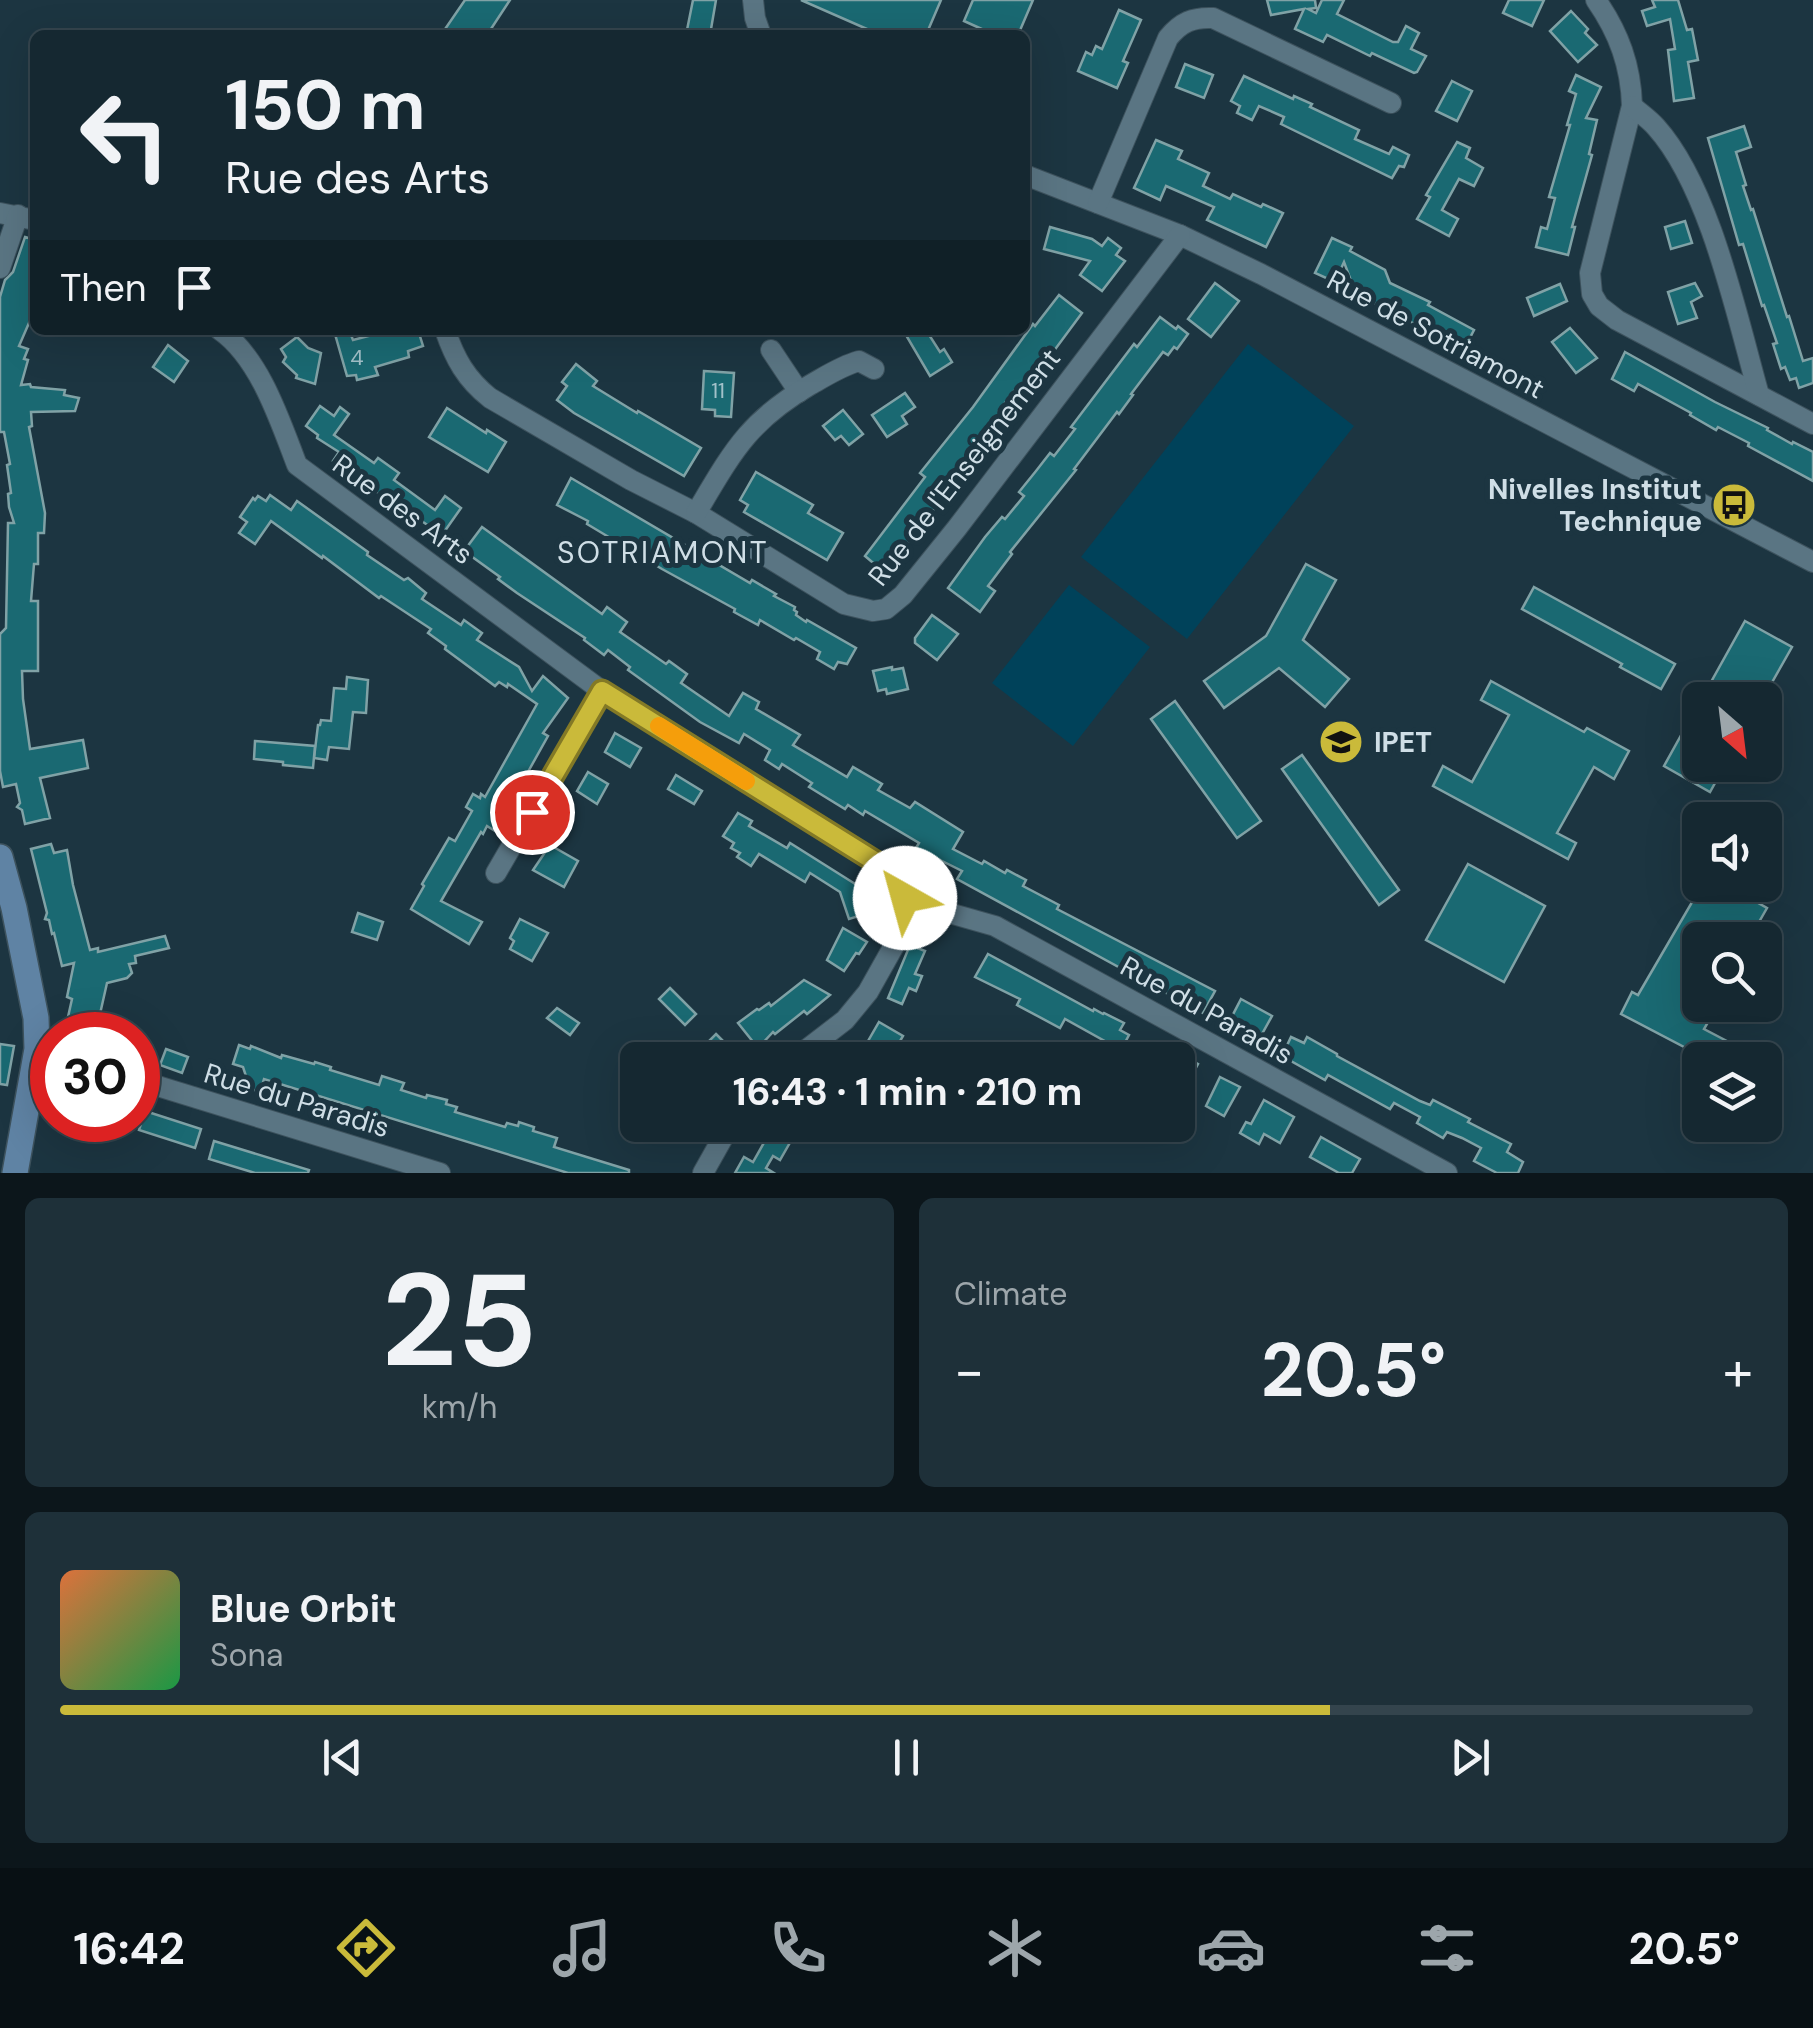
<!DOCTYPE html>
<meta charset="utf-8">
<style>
body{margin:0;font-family:"DM Sans",sans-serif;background:#1e3039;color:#f1f3f6;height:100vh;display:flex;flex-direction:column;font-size:38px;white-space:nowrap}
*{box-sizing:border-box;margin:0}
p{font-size:32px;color:#9da6ab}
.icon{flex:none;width:55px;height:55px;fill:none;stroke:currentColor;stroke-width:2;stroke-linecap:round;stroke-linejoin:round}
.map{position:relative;height:1173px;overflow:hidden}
.sheet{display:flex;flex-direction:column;gap:25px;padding:25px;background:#0c161b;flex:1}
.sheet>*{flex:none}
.banner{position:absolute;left:30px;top:30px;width:1000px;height:305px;border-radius:15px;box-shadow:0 10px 40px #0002,0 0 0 2px #34444d;background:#152831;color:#f1f3f6;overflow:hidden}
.needle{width:65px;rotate:152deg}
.fabs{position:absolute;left:1682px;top:682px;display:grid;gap:20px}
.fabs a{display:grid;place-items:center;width:100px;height:100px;border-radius:15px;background:#152831;box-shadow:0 10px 40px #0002,0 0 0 2px #34444d;font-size:50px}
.speed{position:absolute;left:30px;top:1012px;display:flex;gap:20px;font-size:50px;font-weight:700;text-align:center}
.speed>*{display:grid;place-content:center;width:130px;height:130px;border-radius:50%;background:#152831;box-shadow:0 10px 40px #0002,0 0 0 2px #34444d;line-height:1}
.speed .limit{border:15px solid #d22;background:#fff;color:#111}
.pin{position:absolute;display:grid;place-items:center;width:85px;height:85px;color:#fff;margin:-42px;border:5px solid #fff;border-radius:50%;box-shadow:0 2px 10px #0007}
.me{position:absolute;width:110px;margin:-55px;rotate:322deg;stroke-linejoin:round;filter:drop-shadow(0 0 8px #0008)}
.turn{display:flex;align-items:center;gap:35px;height:210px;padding:0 30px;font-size:45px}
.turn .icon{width:130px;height:130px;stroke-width:2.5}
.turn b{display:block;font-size:70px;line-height:85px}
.then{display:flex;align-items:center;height:95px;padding:0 30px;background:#0003;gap:20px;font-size:38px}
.big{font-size:75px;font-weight:700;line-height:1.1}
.sheet .widget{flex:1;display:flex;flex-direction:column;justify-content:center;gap:15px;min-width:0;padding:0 35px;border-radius:15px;background:#1e3039}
.sheet .dial{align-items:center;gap:0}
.dial b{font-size:130px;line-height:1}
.song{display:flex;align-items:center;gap:30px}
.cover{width:120px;height:120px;border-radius:15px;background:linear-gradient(135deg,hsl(20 70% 55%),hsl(140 70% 35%))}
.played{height:10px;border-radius:5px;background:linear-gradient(90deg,#caba3a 75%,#34444d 75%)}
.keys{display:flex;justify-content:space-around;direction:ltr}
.heat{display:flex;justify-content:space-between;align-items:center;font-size:55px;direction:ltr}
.sheet .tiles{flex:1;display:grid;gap:25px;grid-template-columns:1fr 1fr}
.widget:last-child{grid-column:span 2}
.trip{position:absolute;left:620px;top:1042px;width:575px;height:100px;border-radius:15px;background:#152831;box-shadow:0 10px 40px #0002,0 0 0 2px #34444d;font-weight:700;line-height:100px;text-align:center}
.dock{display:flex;height:160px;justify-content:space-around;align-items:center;background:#081014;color:#9da6ab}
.dock .icon{width:70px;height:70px}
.dock .current{color:#caba3a}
.dock b{font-size:45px;color:#f1f3f6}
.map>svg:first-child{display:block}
.green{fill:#00425a}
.building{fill:#1a6972;stroke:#80a2a6;stroke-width:2.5}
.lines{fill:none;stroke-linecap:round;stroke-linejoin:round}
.street-casing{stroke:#3d525d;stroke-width:22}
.secondary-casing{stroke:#3d525d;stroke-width:28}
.street{stroke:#5a7583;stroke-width:20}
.secondary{stroke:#5f83a4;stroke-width:25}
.route-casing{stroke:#837926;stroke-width:25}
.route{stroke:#caba3a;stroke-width:18}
.slow{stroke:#f59e0b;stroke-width:18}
.labels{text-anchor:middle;stroke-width:10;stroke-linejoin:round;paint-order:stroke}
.number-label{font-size:22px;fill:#a2c1c9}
.street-label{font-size:28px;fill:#cfdee6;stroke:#1c3541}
.poi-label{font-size:28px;font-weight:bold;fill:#cfdee6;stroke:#1c3541;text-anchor:end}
.neighbourhood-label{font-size:30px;letter-spacing:2.5px;fill:#cfdee6;stroke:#1c3541}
</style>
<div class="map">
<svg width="1813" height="1173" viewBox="0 0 1813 1173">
<rect width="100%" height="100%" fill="#1c3541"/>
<g class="green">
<polygon points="1248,344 1354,426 1187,639 1081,557"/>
<polygon points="1069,585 1150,647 1073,746 992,683"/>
</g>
<g class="building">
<polygon points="465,0 510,0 487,35 441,35"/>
<polygon points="693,0 716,0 710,35 686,35"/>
<polygon points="801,0 941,0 926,35 865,35 867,29"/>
<polygon points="973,0 1033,0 1018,35 995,35 964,21"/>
<polygon points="1267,0 1315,0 1316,8 1308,9 1316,13 1322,0 1344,0 1337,14 1393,42 1398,42 1406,26 1419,33 1411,49 1426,56 1417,72 1414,73 1372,53 1370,56 1327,35 1323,42 1295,29 1304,9 1271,15"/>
<polygon points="1509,0 1544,0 1532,26 1503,13"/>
<polygon points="1652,0 1678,0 1687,30 1692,29 1698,60 1688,62 1694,98 1674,101 1668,50 1675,49 1670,19 1647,26 1642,11 1655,7"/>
<polygon points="1119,10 1141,20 1123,61 1128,63 1117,88 1078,71 1086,52 1092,55 1096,46 1102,49"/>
<polygon points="1571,11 1588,29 1585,33 1597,45 1578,62 1550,31"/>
<polygon points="1185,64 1213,75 1204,98 1176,87"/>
<polygon points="1576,75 1601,87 1586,118 1597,120 1589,154 1592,155 1572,227 1575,227 1568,255 1536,247 1541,227 1547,229 1555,198 1549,197 1570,125 1567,125 1576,94 1569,91"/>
<polygon points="1244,76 1293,99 1294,96 1312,104 1310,107 1359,130 1355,139 1389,154 1393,147 1409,155 1404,167 1399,166 1392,178 1281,124 1284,117 1259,106 1252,120 1237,113 1240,106 1231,101"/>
<polygon points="1452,81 1472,91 1457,121 1436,111"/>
<polygon points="1744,126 1751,147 1736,152 1746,185 1743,186 1751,210 1753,209 1787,317 1789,316 1803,361 1813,358 1813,383 1799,388 1796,378 1790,380 1785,367 1781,369 1773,344 1777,343 1764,305 1762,306 1743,244 1739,245 1708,138"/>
<polygon points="1156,140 1182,151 1178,159 1209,173 1203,186 1230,199 1233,194 1261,207 1263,204 1283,213 1266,247 1207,220 1214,207 1166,186 1160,200 1134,188"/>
<polygon points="1457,142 1470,148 1466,158 1483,168 1474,186 1459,179 1442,210 1458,219 1449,236 1417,219 1430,197 1426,195"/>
<polygon points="1685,221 1692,243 1671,249 1665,227"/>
<polygon points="1050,227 1092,239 1102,246 1108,238 1121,248 1116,255 1125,261 1102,291 1080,275 1090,261 1044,249"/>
<polygon points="25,237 35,240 35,309 19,346 28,349 24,359 28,360 21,385 30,384 31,387 65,390 64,395 79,398 75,411 31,412 32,426 29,427 45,513 44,533 38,533 38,564 34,564 31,601 38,601 38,671 22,671 23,699 30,749 83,740 88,768 40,778 50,818 25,824 22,810 17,807 20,803 16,784 3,787 0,771 0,634 6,628 8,523 14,523 9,507 8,494 11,493 7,465 10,464 4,432 0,432 0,297 5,280 13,272"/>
<polygon points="1332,238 1352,247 1350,251 1385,270 1390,283 1430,302 1428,305 1474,330 1464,349 1356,294 1344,262 1335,282 1315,273"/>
<polygon points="1215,283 1239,301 1211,337 1188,319"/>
<polygon points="1695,283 1702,296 1691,302 1697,318 1678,324 1668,292"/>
<polygon points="1560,284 1567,301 1534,316 1527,298"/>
<polygon points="1059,295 1082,313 1045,363 1041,361 1025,382 1029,385 1021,396 1014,391 999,411 1004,418 885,573 865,556 925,477 920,473 973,407 1033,324 1035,326"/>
<polygon points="1160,317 1176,329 1178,326 1188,334 1177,349 1174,347 1168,355 1163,352 1131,394 1133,395 1119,414 1117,412 1074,469 1076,470 1010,552 1012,554 988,586 995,591 980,612 948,588 985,537 1002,517 1005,519 1024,496 1019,492 1036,471 1050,453 1054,456 1075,429 1071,427 1134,344 1137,347"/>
<polygon points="1570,328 1597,358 1576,373 1552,342"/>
<polygon points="349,330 353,340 384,332 384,330 418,330 423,346 408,351 409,357 375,367 378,375 357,380 356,375 347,376 335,334"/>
<polygon points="903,330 926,330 940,352 944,349 952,362 930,376"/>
<polygon points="297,337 308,348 321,353 315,384 296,378 297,375 283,362 286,357 281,349"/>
<polygon points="168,345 188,361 174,382 153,367"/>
<polygon points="1625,352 1715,402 1768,428 1767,430 1792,444 1793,442 1813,452 1813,481 1748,446 1749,443 1718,427 1716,430 1690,415 1691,413 1638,384 1634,391 1612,379"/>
<polygon points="576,364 597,381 593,386 637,413 638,411 701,448 684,476 574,413 557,400 567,386 562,382"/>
<polygon points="704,371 734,373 731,417 715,416 715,410 702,409"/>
<polygon points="905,393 915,407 902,416 907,424 887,437 872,415"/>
<polygon points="320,406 334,416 340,407 349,414 334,435 374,463 378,458 399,473 394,480 435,510 445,496 461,508 442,535 413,515 411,517 333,461 339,452 317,438 318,435 306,426"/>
<polygon points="447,408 486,433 487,430 506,442 488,472 429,437"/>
<polygon points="843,410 863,434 849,445 841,436 835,440 823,426"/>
<polygon points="756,472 813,505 808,513 843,533 827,560 744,512 748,505 740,500"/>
<polygon points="571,478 750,583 752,580 776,594 774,596 795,607 794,610 797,612 796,615 806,622 807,620 856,648 847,664 838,662 834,669 817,659 820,652 796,638 794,640 760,620 758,625 734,612 735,609 662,569 587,524 588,521 557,505"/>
<polygon points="270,495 291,510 297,501 368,552 367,555 404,580 408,578 426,593 422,599 461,625 464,620 482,633 477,640 519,667 532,691 543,676 568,698 543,733 548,736 495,831 487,826 483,834 481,832 441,901 482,922 469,944 411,909 424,886 422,884 449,838 455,841 472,811 466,807 473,794 480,798 481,794 485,797 537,704 508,684 507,687 499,682 495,686 445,649 446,646 428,633 431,629 381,596 379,598 323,556 322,558 271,521 255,544 239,533 247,522 240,517 253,498 255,500 258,496 266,501"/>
<polygon points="482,527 602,614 607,607 627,622 620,632 666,664 669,661 687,674 681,683 729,716 743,693 759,702 756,709 800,735 793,745 847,777 853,767 882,784 878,790 910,808 915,802 963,832 953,849 982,864 984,861 1005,873 1007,870 1026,880 1023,886 1059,905 1057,909 1215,991 1203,1013 957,879 962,871 916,848 919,843 865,811 863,815 848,805 845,809 809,787 812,783 782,764 779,769 765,760 770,750 744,734 739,743 700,722 628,670 630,667 608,650 604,655 584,640 585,638 517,593 498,579 500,577 464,551"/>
<polygon points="1306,564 1336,580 1303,640 1349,679 1325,707 1279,668 1224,708 1204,681 1266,636"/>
<polygon points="1534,587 1675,664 1661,689 1620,667 1622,664 1522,609"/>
<polygon points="932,615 958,634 937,660 915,643 915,638"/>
<polygon points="1745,621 1792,647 1762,700 1701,700"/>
<polygon points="892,667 892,670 903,668 908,689 887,694 886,689 878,691 873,671"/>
<polygon points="347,677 368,680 366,713 353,712 349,749 329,747 327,760 314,758 318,725 320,725 321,720 331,721 334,688 346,689"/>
<polygon points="1491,681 1584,732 1587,728 1629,751 1614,779 1594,767 1557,833 1576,843 1568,859 1433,786 1443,766 1472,782 1509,715 1481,700"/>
<polygon points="1175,701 1261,821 1237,838 1151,719"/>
<polygon points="1700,701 1700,765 1725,765 1710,792 1664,766"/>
<polygon points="615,733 641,748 630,767 605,752"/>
<polygon points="255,741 315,746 313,768 283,765 283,762 254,759"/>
<polygon points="1302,755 1399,890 1379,905 1282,769"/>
<polygon points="588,772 608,784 597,804 577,791"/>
<polygon points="676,775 702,791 694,804 668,789"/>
<polygon points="738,813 752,821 749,826 787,848 790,843 860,887 869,913 849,919 840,892 810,873 805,882 759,854 751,866 737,857 740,853 731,848 734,843 723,836"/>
<polygon points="51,844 54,853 67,850 73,885 90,950 98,948 98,952 165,936 169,948 135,956 136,963 129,964 132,973 127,978 107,983 100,1014 110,1016 106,1032 66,1026 72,999 67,997 74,963 62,966 54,933 52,934 49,920 45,919 47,913 31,849"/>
<polygon points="550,845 578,861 564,887 533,870"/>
<polygon points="1468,864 1545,906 1504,982 1426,940"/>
<polygon points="1702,885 1726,885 1767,908 1755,929 1781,943 1765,971 1765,940 1700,940 1700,1005 1718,1005 1704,1029 1744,1050 1739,1060 1709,1060 1621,1014 1632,992 1638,995"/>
<polygon points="358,913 383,922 377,940 352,932"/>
<polygon points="520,919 548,933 532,961 510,949 514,941 510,938"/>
<polygon points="843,928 867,942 859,954 856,953 844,971 827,960"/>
<polygon points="910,945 925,951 915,974 922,976 916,991 909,988 902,1004 888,998"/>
<polygon points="988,954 1093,1011 1094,1009 1103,1014 1104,1013 1124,1023 1120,1030 1129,1035 1121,1050 1065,1019 1060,1028 1017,1005 1020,999 975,977"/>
<polygon points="804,980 830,995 807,1014 804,1011 775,1034 773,1032 758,1048 738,1023 757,1009 759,1010 769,1003 771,1006"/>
<polygon points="670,988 696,1014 685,1025 659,999"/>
<polygon points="1241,999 1272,1016 1257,1043 1227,1026"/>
<polygon points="557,1008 579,1023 570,1035 547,1018"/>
<polygon points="879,1022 903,1036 892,1055 887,1052 882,1060 869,1060 860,1055"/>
<polygon points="716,1034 742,1060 700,1060 710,1049 706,1044"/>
<polygon points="1291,1037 1304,1043 1307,1037 1337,1054 1337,1056 1420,1101 1430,1105 1433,1100 1470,1119 1468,1122 1511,1144 1507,1152 1523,1162 1518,1173 1497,1173 1474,1161 1481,1148 1462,1138 1447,1132 1443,1138 1417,1123 1420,1117 1394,1103 1390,1109 1328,1075 1325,1080 1282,1056"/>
<polygon points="0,1044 14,1046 7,1085 0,1084"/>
<polygon points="239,1045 250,1049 251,1046 281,1058 282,1055 314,1064 315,1062 331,1067 330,1070 379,1085 382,1076 404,1083 401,1090 426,1098 427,1095 447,1100 446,1104 457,1107 455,1112 505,1127 507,1123 518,1126 519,1122 534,1127 533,1131 557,1138 554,1147 629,1170 629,1173 568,1173 264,1079 260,1092 243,1086 246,1076 243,1067 233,1064"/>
<polygon points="166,1049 188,1057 182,1073 160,1065"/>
<polygon points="1178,1053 1198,1064 1178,1101"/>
<polygon points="1220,1077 1240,1087 1224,1116 1206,1106"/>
<polygon points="1264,1100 1294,1117 1280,1143 1264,1134 1259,1144 1240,1133 1246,1122 1251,1124"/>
<polygon points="145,1111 201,1129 195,1148 139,1130"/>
<polygon points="774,1125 800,1125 780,1160 773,1156 766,1168 774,1173 735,1173 744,1157 753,1162"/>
<polygon points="1321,1137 1360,1159 1352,1173 1339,1173 1310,1157"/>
<polygon points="214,1141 309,1170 308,1173 255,1173 209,1159"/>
</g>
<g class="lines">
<defs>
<g id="street">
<polyline points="753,0 755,18 761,35"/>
<path d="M1596 0C1619 33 1631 66 1632 106L1590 273 1592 294 1599 306 1617 320 1813 424"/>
<path d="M1632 106C1640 113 1649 119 1656 127 1710 187 1737 317 1759 395"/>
<polyline points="1025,175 1180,235 1261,274 1813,562"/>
<path d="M1098 203 1168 38C1181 22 1193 17 1213 18L1391 103"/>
<polyline points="0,213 35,220"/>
<polyline points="0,268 18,215"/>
<path d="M220 330C260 358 280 421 297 465L602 691 892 872 909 894"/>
<path d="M445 330C455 359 466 379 490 398L631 480 696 513 844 604 873 611 886 609 903 595 957 528 1180 235"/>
<polyline points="771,350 799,392"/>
<path d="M696 513C732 453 747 422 810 385 826 376 841 366 859 361L874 369"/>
<polyline points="496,873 602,691"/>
<polyline points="935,909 995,926 1447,1173"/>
<polyline points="793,1060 845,1020 868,992 909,919"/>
<polyline points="138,1080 440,1173"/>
<polyline points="703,1173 730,1125"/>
</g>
<polyline id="secondary" points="0,857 14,908 36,1018 37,1049 15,1173"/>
</defs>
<use href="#street" class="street-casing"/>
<use href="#secondary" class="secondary-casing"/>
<use href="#street" class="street"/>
<use href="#secondary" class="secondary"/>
</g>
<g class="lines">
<defs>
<polyline id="route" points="532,812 602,691 892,872 909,894 905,898"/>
</defs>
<use href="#route" class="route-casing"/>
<use href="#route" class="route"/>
<polyline class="slow" points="659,726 746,781"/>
</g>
<defs>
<symbol id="bus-disc" viewBox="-11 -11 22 22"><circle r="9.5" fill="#caba3a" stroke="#1c3541"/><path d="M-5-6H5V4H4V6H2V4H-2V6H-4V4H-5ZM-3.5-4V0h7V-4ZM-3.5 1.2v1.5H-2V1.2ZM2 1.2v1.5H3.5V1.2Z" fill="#111"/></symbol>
<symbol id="school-disc" viewBox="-11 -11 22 22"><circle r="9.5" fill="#caba3a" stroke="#1c3541"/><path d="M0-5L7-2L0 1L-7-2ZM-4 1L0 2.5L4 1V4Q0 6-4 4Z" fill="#111"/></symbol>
</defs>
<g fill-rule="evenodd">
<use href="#bus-disc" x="1709" y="480" width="50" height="50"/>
<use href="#school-disc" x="1316" y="717" width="50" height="50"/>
</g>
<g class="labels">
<g class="number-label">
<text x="357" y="365">4</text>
<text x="718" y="398">11</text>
</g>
<g class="street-label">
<text transform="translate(1436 334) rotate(28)" y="10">Rue de Sotriamont</text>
<text transform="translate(964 467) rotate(-52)" y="10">Rue de l'Enseignement</text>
<text transform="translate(403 509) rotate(36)" y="10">Rue des Arts</text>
<text transform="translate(1207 1010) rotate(29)" y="10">Rue du Paradis</text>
<text transform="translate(297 1100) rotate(17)" y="10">Rue du Paradis</text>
</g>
<g class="poi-label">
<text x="1702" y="499">Nivelles Institut<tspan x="1702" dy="32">Technique</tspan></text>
<text x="1374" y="752" text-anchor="start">IPET</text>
</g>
<g class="neighbourhood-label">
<text x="663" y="563">SOTRIAMONT</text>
</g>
</g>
</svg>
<div class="fabs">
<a><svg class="needle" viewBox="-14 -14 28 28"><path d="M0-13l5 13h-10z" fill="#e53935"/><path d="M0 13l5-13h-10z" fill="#9da6ab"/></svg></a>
<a><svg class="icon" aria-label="sound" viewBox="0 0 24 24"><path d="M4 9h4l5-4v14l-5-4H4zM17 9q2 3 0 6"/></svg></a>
<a><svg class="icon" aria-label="search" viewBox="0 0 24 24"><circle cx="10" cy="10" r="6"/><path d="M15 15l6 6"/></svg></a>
<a><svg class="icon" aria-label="layers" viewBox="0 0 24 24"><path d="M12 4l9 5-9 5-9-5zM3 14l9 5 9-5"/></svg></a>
</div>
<div class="speed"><div class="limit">30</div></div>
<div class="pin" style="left:532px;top:812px;background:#d93025"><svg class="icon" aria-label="arrive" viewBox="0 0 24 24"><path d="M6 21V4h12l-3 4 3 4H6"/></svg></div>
<svg class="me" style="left:905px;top:898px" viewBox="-20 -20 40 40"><circle r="19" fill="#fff"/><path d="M0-13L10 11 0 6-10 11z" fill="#caba3a"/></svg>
<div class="trip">16:43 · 1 min · 210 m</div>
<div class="banner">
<div class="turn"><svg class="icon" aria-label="left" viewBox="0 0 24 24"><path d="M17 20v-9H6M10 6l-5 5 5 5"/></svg><div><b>150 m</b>Rue des Arts</div></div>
<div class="then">Then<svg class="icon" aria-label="arrive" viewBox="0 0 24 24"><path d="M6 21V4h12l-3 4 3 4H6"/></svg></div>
</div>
</div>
<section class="sheet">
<div class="tiles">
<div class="widget dial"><b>25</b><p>km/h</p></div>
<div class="widget"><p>Climate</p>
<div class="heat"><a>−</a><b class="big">20.5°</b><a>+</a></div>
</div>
<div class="widget">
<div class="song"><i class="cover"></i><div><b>Blue Orbit</b><p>Sona</p></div></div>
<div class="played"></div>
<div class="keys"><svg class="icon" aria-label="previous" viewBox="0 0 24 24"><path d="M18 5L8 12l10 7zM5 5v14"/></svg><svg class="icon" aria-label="pause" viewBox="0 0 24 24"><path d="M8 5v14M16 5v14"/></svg><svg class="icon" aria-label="next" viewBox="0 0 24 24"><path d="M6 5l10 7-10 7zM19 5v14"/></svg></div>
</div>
</div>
</section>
<nav class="dock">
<b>16:42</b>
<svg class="icon current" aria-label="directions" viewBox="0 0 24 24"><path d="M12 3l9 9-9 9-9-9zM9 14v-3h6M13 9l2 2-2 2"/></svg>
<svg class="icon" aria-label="music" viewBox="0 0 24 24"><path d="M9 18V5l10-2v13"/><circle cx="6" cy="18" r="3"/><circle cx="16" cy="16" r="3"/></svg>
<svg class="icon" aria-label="phone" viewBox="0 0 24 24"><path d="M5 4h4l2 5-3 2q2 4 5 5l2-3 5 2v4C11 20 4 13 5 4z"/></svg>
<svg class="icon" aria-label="climate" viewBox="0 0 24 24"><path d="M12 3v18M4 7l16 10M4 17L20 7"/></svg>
<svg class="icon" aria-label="car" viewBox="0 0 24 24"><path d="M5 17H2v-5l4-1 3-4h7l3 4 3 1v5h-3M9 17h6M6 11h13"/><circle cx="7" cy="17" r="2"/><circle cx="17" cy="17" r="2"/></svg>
<svg class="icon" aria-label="filters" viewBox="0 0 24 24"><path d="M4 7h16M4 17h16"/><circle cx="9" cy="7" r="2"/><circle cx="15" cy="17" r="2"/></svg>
<b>20.5°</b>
</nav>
